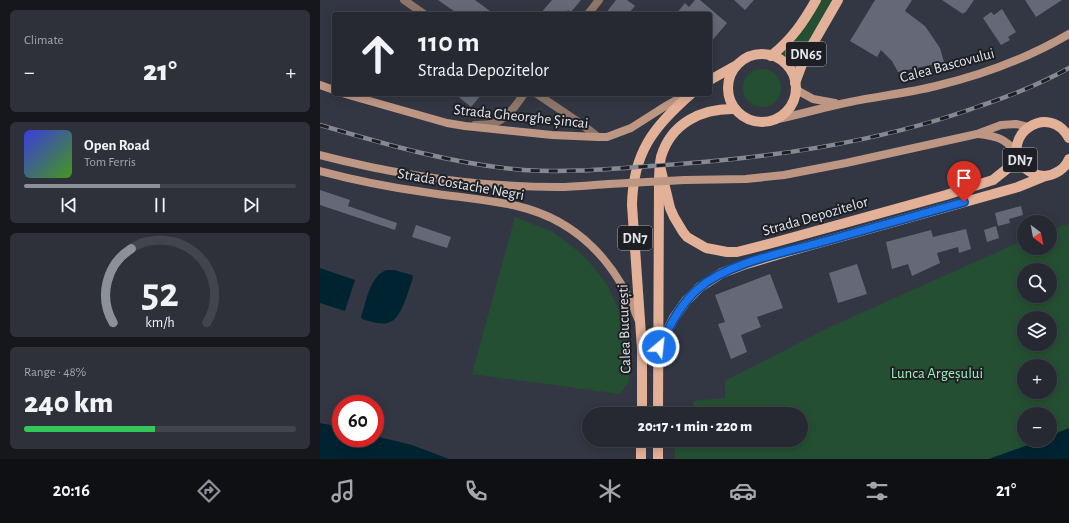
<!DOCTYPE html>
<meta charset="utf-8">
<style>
body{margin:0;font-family:"Alegreya Sans",sans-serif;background:#2e313a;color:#f1f3f6;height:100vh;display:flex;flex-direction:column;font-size:15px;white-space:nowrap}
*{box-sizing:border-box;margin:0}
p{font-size:13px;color:#a4a6ac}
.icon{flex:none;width:22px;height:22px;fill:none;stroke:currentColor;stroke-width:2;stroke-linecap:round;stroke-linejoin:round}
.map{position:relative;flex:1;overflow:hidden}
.sheet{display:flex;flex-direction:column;gap:10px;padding:10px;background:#15171c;width:320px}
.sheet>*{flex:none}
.top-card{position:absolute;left:12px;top:12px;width:380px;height:84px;border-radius:4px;box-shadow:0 2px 10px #0003,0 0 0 1px #42454d;background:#262932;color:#f1f3f6;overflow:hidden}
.needle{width:26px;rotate:148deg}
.buttons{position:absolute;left:697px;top:215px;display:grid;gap:8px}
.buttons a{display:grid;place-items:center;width:40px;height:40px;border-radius:50%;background:#262932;box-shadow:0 2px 10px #0003,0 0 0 1px #42454d;font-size:20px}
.speed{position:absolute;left:12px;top:395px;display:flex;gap:8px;font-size:20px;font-weight:700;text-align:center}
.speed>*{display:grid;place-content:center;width:52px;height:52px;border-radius:50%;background:#262932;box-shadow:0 2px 10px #0003,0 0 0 1px #42454d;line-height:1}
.speed .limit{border:6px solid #d22;background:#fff;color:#111}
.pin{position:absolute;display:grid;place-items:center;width:34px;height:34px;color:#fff;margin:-41px -17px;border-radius:50% 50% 50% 0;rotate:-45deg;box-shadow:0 0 4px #0007}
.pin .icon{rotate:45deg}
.me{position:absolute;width:44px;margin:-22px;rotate:28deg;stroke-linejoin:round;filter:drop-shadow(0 0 3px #0008)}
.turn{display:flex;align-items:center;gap:14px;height:84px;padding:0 20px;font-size:18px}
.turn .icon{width:52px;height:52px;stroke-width:2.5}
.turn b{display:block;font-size:28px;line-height:34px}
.big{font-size:30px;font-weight:800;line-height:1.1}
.sheet .widget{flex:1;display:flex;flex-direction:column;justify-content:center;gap:6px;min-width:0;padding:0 14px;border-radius:6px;background:#2e313a}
.sheet .dial{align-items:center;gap:0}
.dial svg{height:104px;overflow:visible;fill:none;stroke:#42454d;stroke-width:7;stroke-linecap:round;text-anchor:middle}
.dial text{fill:#f1f3f6;stroke:none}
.song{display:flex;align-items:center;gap:12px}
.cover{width:48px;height:48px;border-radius:6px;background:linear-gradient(135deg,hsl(240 70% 55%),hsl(100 70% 35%))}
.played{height:4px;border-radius:2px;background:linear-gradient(90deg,#8c9099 50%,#42454d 50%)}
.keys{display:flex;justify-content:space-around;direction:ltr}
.heat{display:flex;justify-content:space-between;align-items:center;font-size:22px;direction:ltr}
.charge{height:6px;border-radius:3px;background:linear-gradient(90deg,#34c759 48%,#42454d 0)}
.trip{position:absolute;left:262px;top:407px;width:226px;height:40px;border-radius:20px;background:#262932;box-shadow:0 2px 10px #0003,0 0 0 1px #42454d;font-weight:800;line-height:40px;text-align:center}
.dock{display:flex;height:64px;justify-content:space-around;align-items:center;background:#0f1014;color:#a4a6ac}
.dock .icon{width:28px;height:28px}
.dock .selected{color:#8c9099}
.dock b{font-size:18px;color:#f1f3f6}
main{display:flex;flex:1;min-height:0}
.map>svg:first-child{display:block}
.green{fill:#254f33;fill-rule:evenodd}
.water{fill:#002331}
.building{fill:#656977}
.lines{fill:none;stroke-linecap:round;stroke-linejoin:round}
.street{stroke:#8e7569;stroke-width:8}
.secondary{stroke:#be9784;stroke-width:8}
.primary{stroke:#e3b198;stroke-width:10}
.rail-casing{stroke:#868993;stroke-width:4.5}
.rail{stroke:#1d1f24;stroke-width:3;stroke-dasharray:9;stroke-linecap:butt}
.secondary-bridge{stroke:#be9784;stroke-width:8}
.route-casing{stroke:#114b97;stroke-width:10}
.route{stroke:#1a73e8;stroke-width:7}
.labels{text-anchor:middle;stroke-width:4;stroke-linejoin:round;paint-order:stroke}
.shield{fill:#1d1f24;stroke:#a8aab1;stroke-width:1}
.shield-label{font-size:14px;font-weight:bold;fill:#e3e5ed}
.street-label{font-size:15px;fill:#e3e5ed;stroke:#1d1f24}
.park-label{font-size:15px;fill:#9dedb5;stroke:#1d1f24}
</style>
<main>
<section class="sheet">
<div class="widget"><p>Climate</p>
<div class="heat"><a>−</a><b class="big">21°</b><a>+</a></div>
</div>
<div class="widget">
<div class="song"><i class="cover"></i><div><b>Open Road</b><p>Tom Ferris</p></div></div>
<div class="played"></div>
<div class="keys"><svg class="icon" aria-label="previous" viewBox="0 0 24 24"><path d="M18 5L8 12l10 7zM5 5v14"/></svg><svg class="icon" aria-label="pause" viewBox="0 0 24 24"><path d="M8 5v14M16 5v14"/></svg><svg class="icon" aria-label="next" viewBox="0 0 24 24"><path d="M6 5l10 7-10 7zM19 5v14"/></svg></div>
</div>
<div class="widget dial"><svg viewBox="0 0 100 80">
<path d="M14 69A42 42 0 1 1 86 69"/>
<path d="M14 69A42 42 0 0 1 28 12" stroke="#8c9099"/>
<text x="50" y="56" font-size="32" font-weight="700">52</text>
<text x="50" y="72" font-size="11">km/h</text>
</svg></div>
<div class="widget"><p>Range · 48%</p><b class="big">240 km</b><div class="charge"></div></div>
</section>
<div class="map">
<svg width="749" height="459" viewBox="0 0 749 459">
<rect width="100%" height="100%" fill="#333743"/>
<g class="green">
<polygon points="496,0 518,0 475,83 468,67 456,58"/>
<circle cx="442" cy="88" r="19"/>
<polygon points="195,217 233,232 263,255 287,284 303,320 311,352 309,381 300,394 152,374"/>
<path d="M749 224V428L730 436V414H704V440H722L669 459H355L354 440H481V414H374L373 401 405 398V381L508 328 704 240V248H730V229ZM704 270H730V296H704ZM704 318H730V344H704ZM704 366H730V392H704Z"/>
</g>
<g class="water">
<polygon points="0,268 35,280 25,311 0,303"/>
<path d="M66 270H74L92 275 93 278C88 290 82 321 67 323 59 325 50 321 42 319L41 317C47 300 49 278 66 270Z"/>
<polygon points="0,423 21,427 21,438 55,438 55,436 92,445 129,459 0,459"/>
<polygon points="749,428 749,459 669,459 722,440 730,440 730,436"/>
</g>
<g class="building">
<polygon points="118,0 155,0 174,14 138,14"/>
<polygon points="232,0 261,0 251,12 248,10 245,14 220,14"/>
<polygon points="296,0 307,0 315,6 308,14 285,14"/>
<polygon points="375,0 380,0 407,23 390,43 390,14 356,14 365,3 369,7"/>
<polygon points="414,0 434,0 425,10"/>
<polygon points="555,0 592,0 585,11 605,26 620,48 624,62 578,72 572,61 561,50 557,57 530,41"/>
<polygon points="622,0 654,0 645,13 644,12 643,14"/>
<polygon points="705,0 742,0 716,17"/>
<polygon points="682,9 696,32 688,37 690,40 681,45 663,18 671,12 674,15"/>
<polygon points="135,94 162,94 151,107"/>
<polygon points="0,190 30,200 28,206 77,223 75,230 0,205"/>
<polygon points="701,206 703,215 689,219 690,223 678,226 675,213"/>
<polygon points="96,225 131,237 127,248 92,237"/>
<polygon points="676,226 679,238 667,242 664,230"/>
<polygon points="646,229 651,249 639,253 638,247 617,253 620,263 592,276 588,264 572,269 566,242 611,230 613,237"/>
<polygon points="537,264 547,294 518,303 509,273"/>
<polygon points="450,274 463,308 437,317 441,327 421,335 427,352 411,359 398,324 405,322 395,295"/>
</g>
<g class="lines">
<g class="street">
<polyline points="84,0 104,14"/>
<polyline points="268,14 279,0"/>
<polyline points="217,94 260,123 278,137"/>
<path d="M155 125C161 125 169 125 174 123 188 118 196 105 204 94"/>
</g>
<g class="secondary">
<polyline points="0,85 14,90"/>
<polyline points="475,89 493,99 515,103"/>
<polyline points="25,94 127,123 145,126 232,135 278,137 287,137 311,128 344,107 367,94"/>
<path d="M453 120C479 115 504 107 530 102 559 96 588 93 616 86 662 75 708 58 749 34"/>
<path d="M658 134C676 136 685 138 697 153"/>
<path d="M0 155C77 175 157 187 238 187 255 187 272 185 289 184"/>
<path d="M0 171C34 180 69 187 104 192 135 197 166 199 197 206 257 220 296 262 318 319"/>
<polyline points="365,180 426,179 464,175 526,163 657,134 681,125 696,124 708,127"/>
</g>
<g class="primary">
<circle cx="442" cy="88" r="34"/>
<path d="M451 56C472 39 483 23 496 0"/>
<polyline points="390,80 415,66"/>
<polyline points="475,83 484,59 518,0"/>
<path d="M749 138C729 101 679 136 703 166 708 172 717 176 725 176 735 175 745 169 749 159"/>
<polyline points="340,166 350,208 354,217 363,232 367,237 386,248 407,252 417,252 456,242 626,195 673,180 688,168 701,163"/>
<polyline points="339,347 354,318 366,301 380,287 402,273 423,265 470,251 698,187 725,176"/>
<path d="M322 414V349L312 205C313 153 333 127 371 94"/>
<path d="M338 414 339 185C339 176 339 166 341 157 351 123 382 108 415 109"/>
<polyline points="321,459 321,440"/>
<polyline points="338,459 338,440"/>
</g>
<defs>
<path id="rail" d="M0 125C67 145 133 164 203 170 246 173 288 169 331 166 442 159 555 144 660 106 690 96 721 84 749 68"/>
</defs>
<use href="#rail" class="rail-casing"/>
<use href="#rail" class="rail"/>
<polyline class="secondary-bridge" points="289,184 365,180"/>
</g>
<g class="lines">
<defs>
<path id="route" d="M339 347C350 326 360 304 379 288 408 263 462 253 498 243 547 229 596 215 644 202"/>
</defs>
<use href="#route" class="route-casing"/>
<use href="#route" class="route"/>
</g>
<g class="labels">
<g class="shield">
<rect x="466" y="42" width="40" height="24" rx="3"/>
<rect x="683" y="148" width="34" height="24" rx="3"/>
<rect x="298" y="226" width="34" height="24" rx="3"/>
</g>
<g class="shield-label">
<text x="486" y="59">DN65</text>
<text x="700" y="165">DN7</text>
<text x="315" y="243">DN7</text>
</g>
<g class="street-label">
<text transform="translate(627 65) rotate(-15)" y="5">Calea Bascovului</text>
<text transform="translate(201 116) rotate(6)" y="5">Strada Gheorghe Șincai</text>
<text transform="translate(141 184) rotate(10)" y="5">Strada Costache Negri</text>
<text transform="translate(495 216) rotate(-16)" y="5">Strada Depozitelor</text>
<text transform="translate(304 329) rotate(-92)" y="5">Calea București</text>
</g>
<g class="park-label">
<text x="617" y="378">Lunca Argeșului</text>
</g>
</g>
</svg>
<div class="buttons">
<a><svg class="needle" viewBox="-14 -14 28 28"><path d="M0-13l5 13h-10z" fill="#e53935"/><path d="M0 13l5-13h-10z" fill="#a4a6ac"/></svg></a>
<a><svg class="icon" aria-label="search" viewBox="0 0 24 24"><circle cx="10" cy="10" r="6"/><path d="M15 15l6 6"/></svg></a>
<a><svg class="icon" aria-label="layers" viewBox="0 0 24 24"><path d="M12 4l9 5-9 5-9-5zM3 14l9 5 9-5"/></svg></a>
<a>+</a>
<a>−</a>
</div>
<div class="speed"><div class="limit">60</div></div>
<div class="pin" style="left:644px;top:202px;background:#d93025"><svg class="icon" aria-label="arrive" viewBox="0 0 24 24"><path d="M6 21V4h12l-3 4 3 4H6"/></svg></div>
<svg class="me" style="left:339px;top:347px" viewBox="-20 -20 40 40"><circle r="17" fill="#1a73e8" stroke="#fff" stroke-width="3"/><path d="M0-11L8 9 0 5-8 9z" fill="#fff"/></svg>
<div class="trip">20:17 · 1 min · 220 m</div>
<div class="top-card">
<div class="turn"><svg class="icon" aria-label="ahead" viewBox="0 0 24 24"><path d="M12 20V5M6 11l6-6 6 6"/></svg><div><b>110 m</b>Strada Depozitelor</div></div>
</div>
</div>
</main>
<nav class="dock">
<b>20:16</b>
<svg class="icon selected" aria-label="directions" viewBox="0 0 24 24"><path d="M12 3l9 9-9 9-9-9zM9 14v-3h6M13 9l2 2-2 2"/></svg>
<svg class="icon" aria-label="music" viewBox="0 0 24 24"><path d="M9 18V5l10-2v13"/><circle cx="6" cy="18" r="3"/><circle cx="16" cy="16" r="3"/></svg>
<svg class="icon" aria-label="phone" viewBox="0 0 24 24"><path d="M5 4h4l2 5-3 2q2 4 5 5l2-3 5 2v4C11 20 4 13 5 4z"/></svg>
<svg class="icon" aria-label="climate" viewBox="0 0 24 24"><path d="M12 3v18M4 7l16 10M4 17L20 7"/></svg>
<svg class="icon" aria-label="car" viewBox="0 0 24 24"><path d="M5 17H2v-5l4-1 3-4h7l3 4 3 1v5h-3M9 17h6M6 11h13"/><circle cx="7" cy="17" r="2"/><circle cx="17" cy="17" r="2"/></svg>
<svg class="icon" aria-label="filters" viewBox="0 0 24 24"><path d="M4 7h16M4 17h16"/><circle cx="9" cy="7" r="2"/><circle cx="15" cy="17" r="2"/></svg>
<b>21°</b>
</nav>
